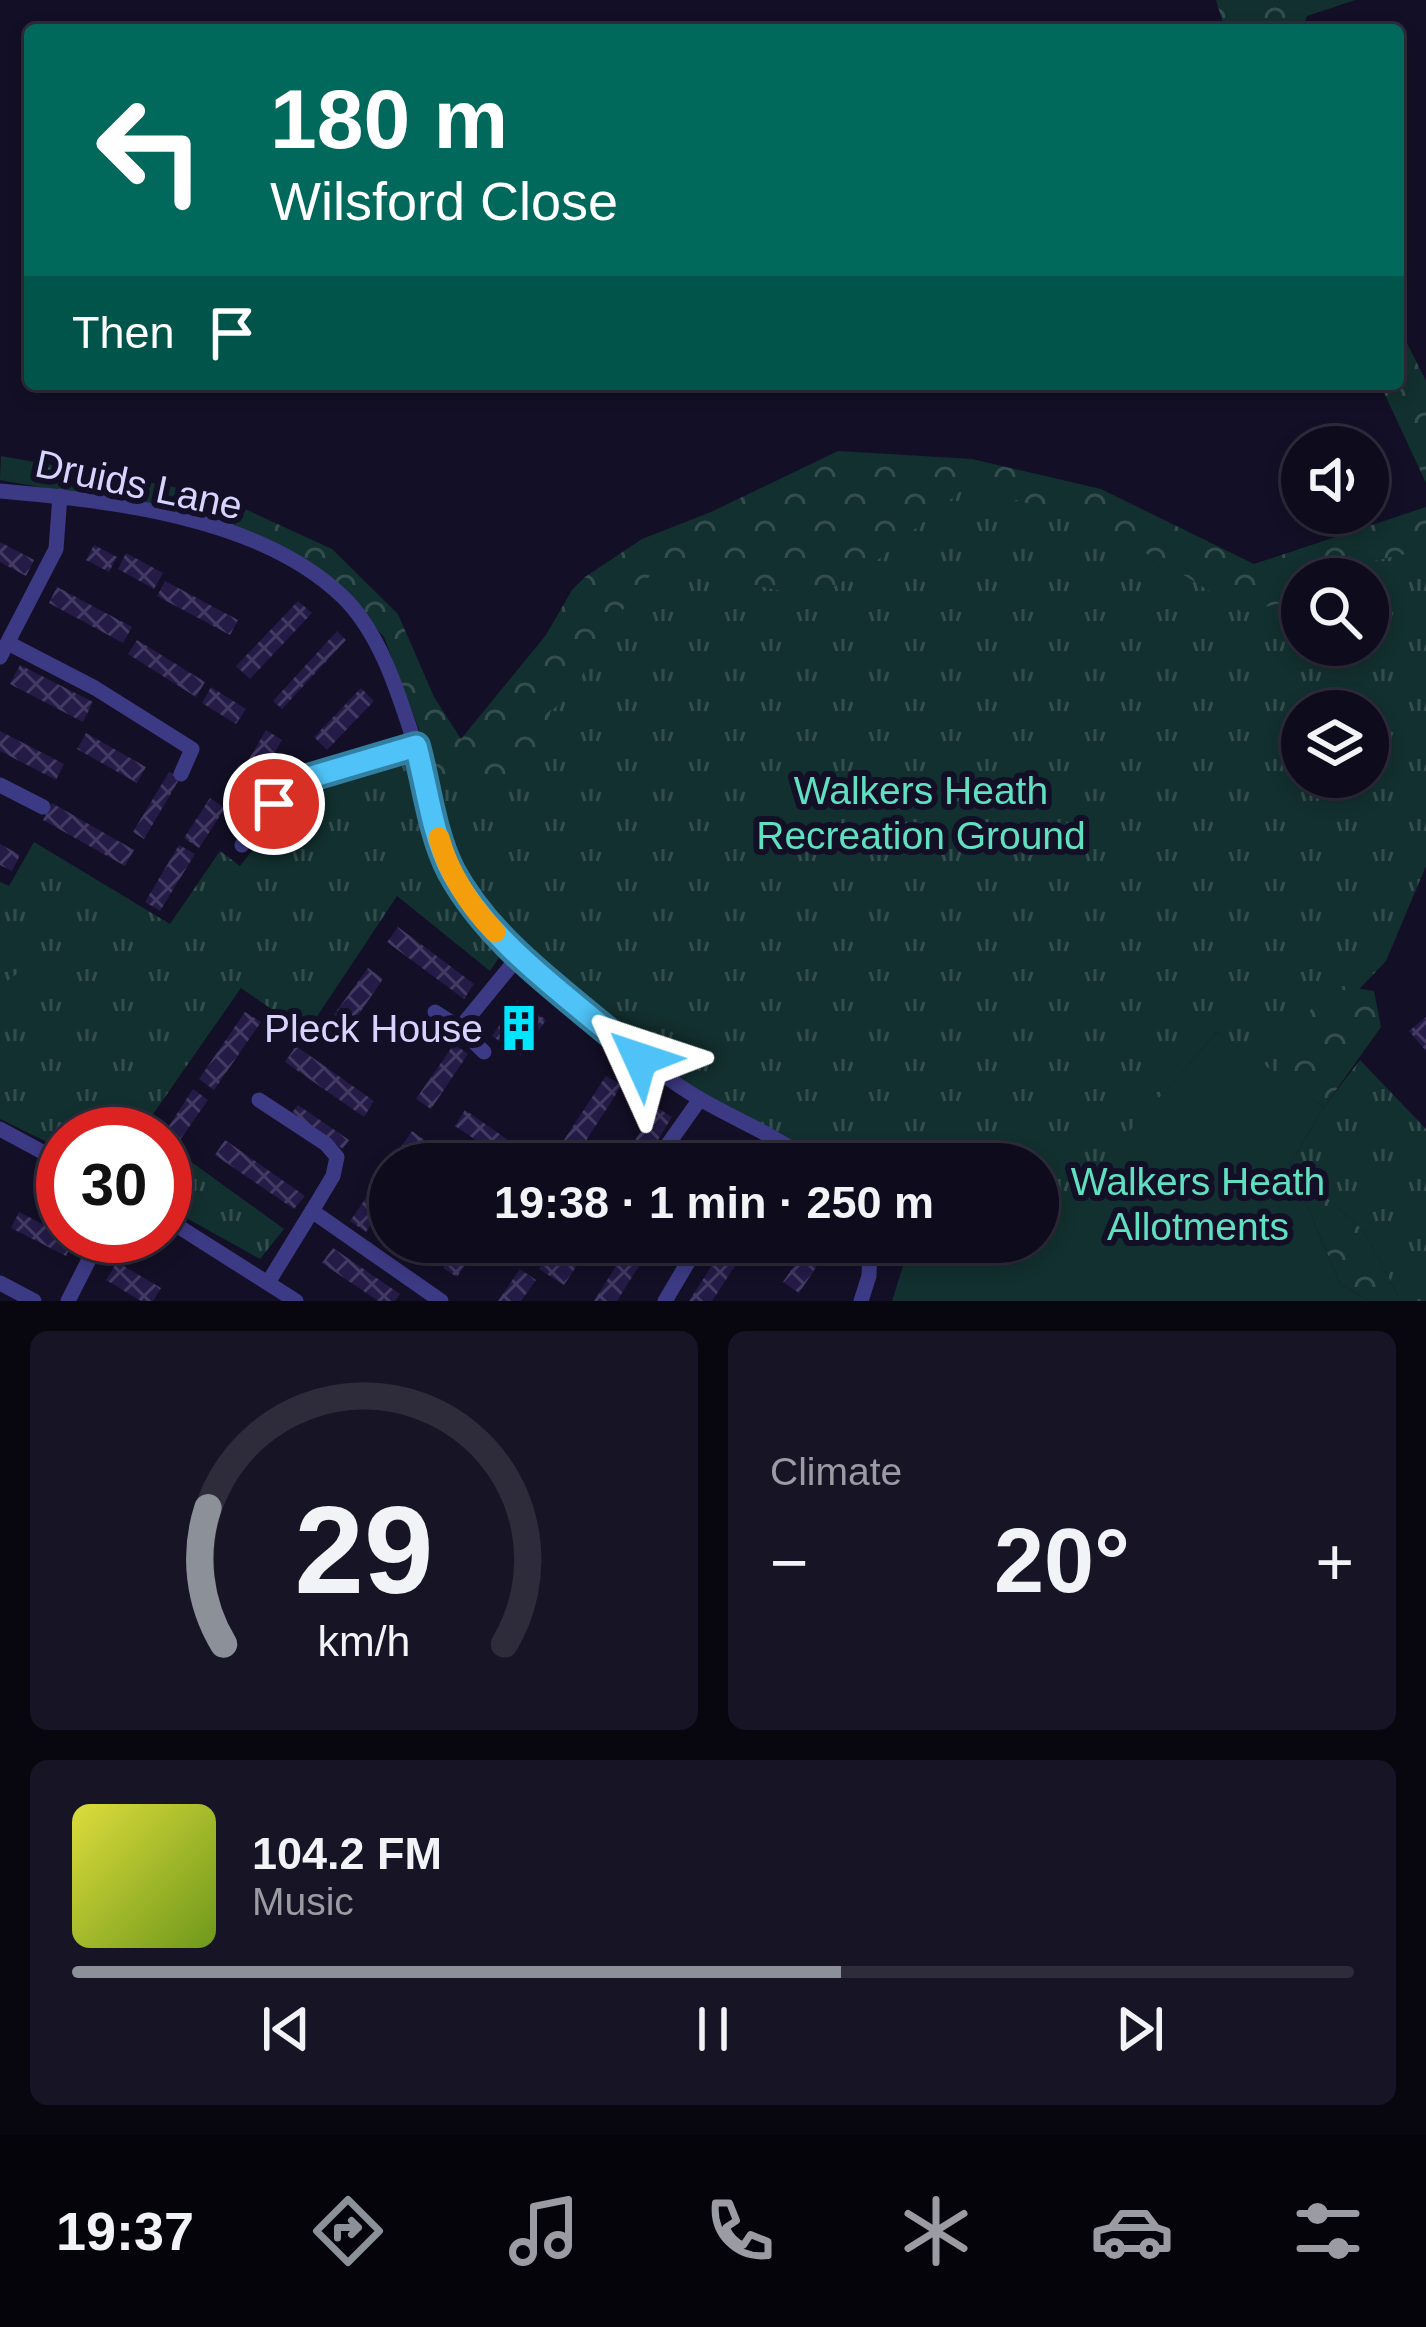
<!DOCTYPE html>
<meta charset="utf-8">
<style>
body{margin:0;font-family:Helvetica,sans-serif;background:#171425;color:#f1f3f6;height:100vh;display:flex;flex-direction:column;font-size:45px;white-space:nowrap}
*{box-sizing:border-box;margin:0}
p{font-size:39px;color:#9b9ba3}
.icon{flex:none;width:66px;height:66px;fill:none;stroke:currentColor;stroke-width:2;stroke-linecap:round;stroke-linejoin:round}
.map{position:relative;height:1301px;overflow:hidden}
.sheet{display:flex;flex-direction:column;gap:30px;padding:30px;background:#08060f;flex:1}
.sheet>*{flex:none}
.hud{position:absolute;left:24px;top:24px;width:1380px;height:366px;border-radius:12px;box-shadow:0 6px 18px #0003,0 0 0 3px #2e2b3b;background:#00695c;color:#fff;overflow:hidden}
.tools{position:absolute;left:1281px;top:426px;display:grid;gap:24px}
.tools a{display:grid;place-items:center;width:108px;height:108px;border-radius:50%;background:#0e0b1c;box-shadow:0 6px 18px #0003,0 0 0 3px #2e2b3b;font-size:60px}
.speed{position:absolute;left:36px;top:1107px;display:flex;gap:24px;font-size:60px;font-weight:700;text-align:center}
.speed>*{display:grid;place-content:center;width:156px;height:156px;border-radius:50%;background:#0e0b1c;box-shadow:0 6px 18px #0003,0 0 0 3px #2e2b3b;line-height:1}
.speed .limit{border:18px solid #d22;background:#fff;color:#111}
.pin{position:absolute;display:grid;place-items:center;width:102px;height:102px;color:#fff;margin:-51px;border:6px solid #fff;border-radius:50%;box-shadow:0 3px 12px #0007}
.me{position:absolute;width:132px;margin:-66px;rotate:312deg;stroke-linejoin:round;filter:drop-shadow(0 0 9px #0008)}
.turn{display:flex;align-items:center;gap:42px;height:252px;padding:0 48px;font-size:54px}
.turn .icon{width:156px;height:156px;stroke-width:2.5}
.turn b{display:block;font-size:84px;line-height:102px}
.then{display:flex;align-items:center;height:114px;padding:0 48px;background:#0003;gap:24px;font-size:45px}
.big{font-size:90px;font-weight:600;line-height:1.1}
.sheet .tile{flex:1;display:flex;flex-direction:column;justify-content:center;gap:18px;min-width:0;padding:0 42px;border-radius:18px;background:#171425}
.sheet .dial{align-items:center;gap:0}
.dial svg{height:312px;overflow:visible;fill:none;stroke:#2e2b3b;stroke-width:7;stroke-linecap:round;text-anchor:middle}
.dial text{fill:#f1f3f6;stroke:none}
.song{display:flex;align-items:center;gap:36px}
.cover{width:144px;height:144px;border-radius:18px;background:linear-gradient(135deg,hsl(60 70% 55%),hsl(80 70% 35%))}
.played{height:12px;border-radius:6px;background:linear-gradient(90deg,#8c9099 60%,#2e2b3b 60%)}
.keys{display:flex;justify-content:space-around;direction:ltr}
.heat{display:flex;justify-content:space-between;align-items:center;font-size:66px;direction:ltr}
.sheet .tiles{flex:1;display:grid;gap:30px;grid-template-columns:1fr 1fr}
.tile:last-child{grid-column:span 2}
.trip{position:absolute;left:369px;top:1143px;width:690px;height:120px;border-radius:60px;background:#0e0b1c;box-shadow:0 6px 18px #0003,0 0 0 3px #2e2b3b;font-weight:600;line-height:120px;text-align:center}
.tab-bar{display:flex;height:192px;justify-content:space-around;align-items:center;background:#06040b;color:#9b9ba3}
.tab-bar .icon{width:84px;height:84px}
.tab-bar .selected{color:#8c9099}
.tab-bar b{font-size:54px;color:#f1f3f6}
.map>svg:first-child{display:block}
.grass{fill:url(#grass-tufts);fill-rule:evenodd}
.forest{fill:url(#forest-crowns)}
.garden{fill:#12302f}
.building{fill:url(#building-cross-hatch)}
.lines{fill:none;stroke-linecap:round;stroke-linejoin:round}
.minor{stroke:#3d3a85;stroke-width:15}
.route-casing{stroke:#337fa1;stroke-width:30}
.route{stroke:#4fc3f7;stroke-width:21}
.slow{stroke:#f59e0b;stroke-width:21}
.labels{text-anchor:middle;stroke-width:12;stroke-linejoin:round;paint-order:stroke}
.street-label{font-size:39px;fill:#d9d4ff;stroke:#130f26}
.park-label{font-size:39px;fill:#5fe0c0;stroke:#130f26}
.poi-label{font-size:39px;fill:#d9d4ff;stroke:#130f26;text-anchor:end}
</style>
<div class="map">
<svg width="1426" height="1301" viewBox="0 0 1426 1301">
<defs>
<pattern id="grass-tufts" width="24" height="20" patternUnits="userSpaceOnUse" patternTransform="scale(3)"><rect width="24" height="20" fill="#12302f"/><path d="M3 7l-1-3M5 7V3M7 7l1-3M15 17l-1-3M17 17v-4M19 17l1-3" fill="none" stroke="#344d4e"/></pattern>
<pattern id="forest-crowns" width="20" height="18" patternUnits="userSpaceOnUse" patternTransform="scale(3)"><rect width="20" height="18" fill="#12302f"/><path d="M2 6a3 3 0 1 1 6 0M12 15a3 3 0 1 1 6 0" fill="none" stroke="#344d4e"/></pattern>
<pattern id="building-cross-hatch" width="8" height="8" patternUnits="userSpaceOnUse" patternTransform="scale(3)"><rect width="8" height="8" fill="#241b47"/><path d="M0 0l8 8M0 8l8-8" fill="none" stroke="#433b63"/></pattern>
</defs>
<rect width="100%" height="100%" fill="#130f26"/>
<g class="grass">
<path d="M972 459 1253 580 1426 521V866L1386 961 1277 1076 1217 1032 1059 1212 1038 1204V1164H821L667 1071 521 951 481 907 452 859 435 790 524 750 585 577ZM1302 579H1368V645H1302ZM1302 711H1368V777H1302Z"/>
<polygon points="392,760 409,765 416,774 439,868 502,953 490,971 397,896 306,1033 241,988 144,1127 152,1134 63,1134 63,1150 0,1119 0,882 9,886 34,842 170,924 220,851 240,866 302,788"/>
<polygon points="1360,1060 1426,1129 1426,1301 1401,1301 1364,1231 1290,1165 1324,1107"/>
<polygon points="165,1143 284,1229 260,1259 165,1206"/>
<polygon points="882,1242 928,1242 903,1266 890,1257"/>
</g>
<g class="forest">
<polygon points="1216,0 1355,0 1307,16 1302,30 1225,30"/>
<polygon points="1398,325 1426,381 1426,483 1380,384 1398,384"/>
<path d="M838 451 972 459 1101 489 1254 564 1426 507V549L1357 565 1333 579H1302V597L1243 613C1157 555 1067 504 963 489L868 568 812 598 745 583 693 554 651 574 599 640 576 688 550 712 551 732 497 789 435 790 426 748 384 637 334 580 168 510 0 480 1 456 170 486 245 509 332 549 398 614 434 697 461 739 546 635 572 590 585 577 642 539 711 512Z"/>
<path d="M1342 986 1374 991 1381 1027 1324 1107 1277 1076C1292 1037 1304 1004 1342 986Z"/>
<polygon points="1290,1165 1364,1231 1401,1301 1370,1301 1340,1284"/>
</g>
<g class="garden">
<polygon points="28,966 46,991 4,1020 0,1015 0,986"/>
<polygon points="1217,1032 1324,1107 1290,1165 1340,1284 1370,1301 892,1301 903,1266 928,1242 1038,1242 1038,1204 1059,1211"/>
</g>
<g class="building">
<polygon points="0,542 34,560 26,576 0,562"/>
<polygon points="94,545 117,557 109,572 86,560"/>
<polygon points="126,553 163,573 154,589 118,569"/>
<polygon points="165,581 238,620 230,635 157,596"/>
<polygon points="57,587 132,627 123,643 49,603"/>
<polygon points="298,601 312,613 250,679 236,666"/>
<polygon points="337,631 346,640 282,709 273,701"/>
<polygon points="137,640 205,682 196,697 128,654"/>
<polygon points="20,665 93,702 83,722 10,684"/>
<polygon points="211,687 246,709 236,724 202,703"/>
<polygon points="361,688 374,701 327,750 314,737"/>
<polygon points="266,730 282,740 241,810 225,800"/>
<polygon points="0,731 64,764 56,780 0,751"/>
<polygon points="86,733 146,767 137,783 77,749"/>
<polygon points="169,772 180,778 144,839 133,832"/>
<polygon points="210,798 225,808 199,848 184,838"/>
<polygon points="52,803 134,850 125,866 43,820"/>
<polygon points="0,844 20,855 12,871 0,865"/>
<polygon points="179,845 195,854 160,911 145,902"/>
<polygon points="398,927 474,984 464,999 387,942"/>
<polygon points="368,968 383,979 339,1043 322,1031"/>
<polygon points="517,1000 546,1020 521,1056 492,1036"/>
<polygon points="245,1012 261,1022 214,1090 199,1079"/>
<polygon points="1426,1017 1426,1051 1409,1031"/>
<polygon points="454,1044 468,1054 431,1109 416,1099"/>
<polygon points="296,1046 374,1101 364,1117 285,1062"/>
<polygon points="606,1076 622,1085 578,1153 562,1143"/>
<polygon points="193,1089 208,1100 177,1144 165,1132"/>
<polygon points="298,1105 349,1140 343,1149 291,1114"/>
<polygon points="656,1107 672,1117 643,1164 620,1164"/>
<polygon points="465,1110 534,1158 530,1164 511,1164 455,1126"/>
<polygon points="412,1131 427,1142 412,1164 390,1164 390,1197 366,1232 350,1221"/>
<polygon points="225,1140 305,1196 294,1209 215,1155"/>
<polygon points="723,1149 738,1159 735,1164 714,1164"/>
<polygon points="19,1212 74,1240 66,1256 11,1228"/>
<polygon points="460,1242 481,1242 457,1277 443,1268"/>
<polygon points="557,1242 582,1242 589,1247 564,1285 539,1269"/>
<polygon points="631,1242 654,1242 617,1301 594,1301"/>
<polygon points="737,1242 759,1242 747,1261 731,1250"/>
<polygon points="810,1242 833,1242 799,1293 783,1282"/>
<polygon points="333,1248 400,1294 395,1301 378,1301 322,1263"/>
<polygon points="720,1253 737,1263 712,1301 689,1301"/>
<polygon points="117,1262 161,1288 153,1301 141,1301 106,1280"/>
<polygon points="520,1269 536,1280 521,1301 498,1301"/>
</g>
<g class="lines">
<g class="minor">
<path d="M0 491C111 501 259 516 343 597 379 632 397 689 412 735 433 797 438 859 478 913 505 950 546 976 580 1005 620 1038 656 1074 702 1100 740 1122 779 1137 813 1164"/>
<polyline points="8,643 95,688 192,749 181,774"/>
<polyline points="0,657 56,549 60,496"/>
<polyline points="0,785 43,807"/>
<polyline points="242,845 291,783 416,746"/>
<polyline points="435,1012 460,1028 484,1052"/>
<polyline points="460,1028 519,956"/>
<polyline points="259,1100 326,1144 337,1157 333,1176 312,1211"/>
<polyline points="0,1129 63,1163"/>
<polyline points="654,1164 700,1099"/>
<polyline points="165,1218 296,1301"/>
<polyline points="269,1281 312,1211 441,1301"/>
<polyline points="0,1283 34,1301"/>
<polyline points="68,1301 101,1236"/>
<polyline points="665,1301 697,1247 692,1242"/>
<polyline points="861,1301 869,1276 870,1242"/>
</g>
</g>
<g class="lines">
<defs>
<path id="route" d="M274 804 291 783 416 746C427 786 432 834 451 871 493 949 575 1000 640 1059"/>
</defs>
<use href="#route" class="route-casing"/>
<use href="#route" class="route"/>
<path class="slow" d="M439 838C448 872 470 906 495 932"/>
</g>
<defs>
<symbol id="building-bare" viewBox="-9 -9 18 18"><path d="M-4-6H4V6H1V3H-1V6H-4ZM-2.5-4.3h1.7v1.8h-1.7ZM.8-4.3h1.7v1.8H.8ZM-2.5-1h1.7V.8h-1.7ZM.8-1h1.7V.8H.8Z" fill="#00e5ff" stroke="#130f26" stroke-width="2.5" paint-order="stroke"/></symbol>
</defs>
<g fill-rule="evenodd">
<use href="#building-bare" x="486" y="995" width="66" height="66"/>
</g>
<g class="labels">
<g class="street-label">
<text transform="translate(139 484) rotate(12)" y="14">Druids Lane</text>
</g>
<g class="park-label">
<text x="921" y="804">Walkers Heath<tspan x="921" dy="45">Recreation Ground</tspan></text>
<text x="1198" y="1195">Walkers Heath<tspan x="1198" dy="45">Allotments</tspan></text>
</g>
<g class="poi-label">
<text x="483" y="1042">Pleck House</text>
</g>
</g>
</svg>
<div class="tools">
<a><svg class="icon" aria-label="sound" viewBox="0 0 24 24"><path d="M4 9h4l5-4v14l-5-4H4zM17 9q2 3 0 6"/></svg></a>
<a><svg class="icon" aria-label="search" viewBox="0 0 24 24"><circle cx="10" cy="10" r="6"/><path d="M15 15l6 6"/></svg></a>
<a><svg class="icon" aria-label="layers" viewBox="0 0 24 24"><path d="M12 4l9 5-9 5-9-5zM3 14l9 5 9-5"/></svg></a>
</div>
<div class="speed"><div class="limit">30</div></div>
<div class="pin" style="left:274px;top:804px;background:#d93025"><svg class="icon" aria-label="arrive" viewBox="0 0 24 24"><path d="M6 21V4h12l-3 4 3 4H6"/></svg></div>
<svg class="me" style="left:640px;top:1059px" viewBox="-20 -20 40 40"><path d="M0-17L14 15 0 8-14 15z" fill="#4fc3f7" stroke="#fff" stroke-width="4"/></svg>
<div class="trip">19:38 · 1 min · 250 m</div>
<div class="hud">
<div class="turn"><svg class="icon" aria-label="left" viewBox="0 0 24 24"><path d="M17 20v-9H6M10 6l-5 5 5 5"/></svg><div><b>180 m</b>Wilsford Close</div></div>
<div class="then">Then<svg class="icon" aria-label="arrive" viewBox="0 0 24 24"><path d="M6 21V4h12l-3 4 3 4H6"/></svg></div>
</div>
</div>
<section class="sheet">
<div class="tiles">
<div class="tile dial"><svg viewBox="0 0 100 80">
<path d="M14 69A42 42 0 1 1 86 69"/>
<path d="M14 69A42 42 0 0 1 10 34" stroke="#8c9099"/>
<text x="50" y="56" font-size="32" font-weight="700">29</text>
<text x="50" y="72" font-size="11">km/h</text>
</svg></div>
<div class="tile"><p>Climate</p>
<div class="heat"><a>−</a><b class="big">20°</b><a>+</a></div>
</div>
<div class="tile">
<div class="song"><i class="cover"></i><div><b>104.2 FM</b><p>Music</p></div></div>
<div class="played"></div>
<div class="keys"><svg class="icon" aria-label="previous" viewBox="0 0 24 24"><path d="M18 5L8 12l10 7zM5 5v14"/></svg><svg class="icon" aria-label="pause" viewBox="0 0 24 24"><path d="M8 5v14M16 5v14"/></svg><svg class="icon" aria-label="next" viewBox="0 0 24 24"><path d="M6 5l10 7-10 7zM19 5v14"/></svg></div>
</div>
</div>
</section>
<nav class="tab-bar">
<b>19:37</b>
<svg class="icon selected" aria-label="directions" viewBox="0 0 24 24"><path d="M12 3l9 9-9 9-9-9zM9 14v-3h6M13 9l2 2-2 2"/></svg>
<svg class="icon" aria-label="music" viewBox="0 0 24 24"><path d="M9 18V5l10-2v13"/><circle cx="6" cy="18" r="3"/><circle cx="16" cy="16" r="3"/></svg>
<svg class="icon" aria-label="phone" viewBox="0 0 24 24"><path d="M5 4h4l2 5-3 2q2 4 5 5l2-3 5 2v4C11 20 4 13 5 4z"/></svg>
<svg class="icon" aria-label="climate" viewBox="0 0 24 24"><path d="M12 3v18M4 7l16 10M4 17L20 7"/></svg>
<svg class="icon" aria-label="car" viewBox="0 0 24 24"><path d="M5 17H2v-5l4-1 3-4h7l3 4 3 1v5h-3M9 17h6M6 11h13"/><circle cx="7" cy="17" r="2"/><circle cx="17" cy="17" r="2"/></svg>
<svg class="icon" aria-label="filters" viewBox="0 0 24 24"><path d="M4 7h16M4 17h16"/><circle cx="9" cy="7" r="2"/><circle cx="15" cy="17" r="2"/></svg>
</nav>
